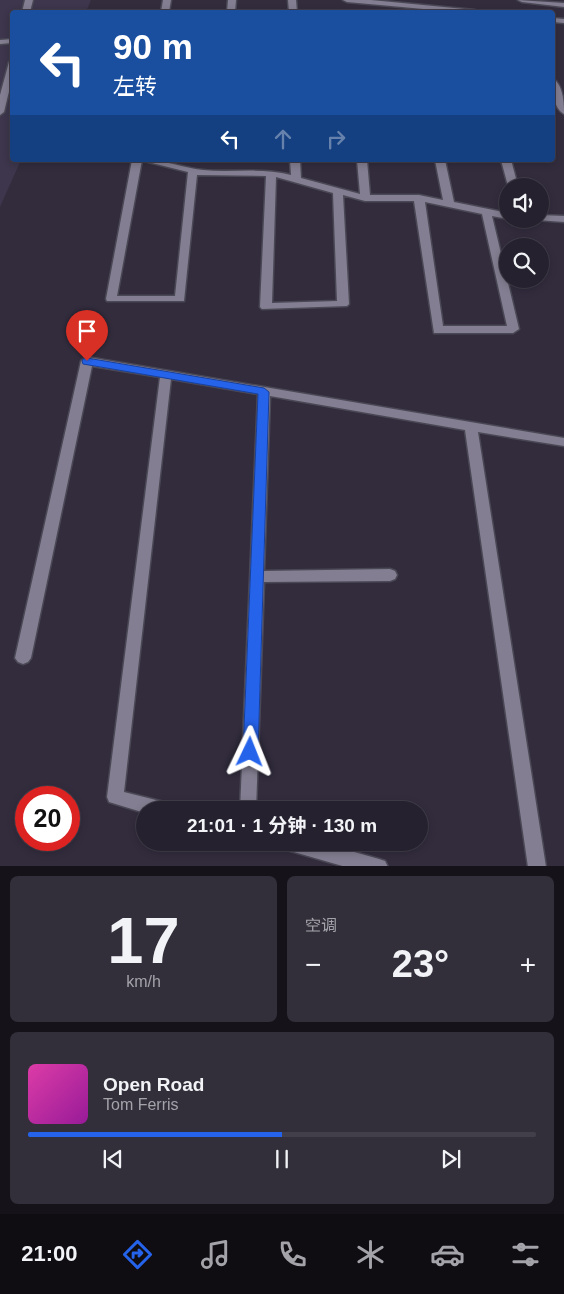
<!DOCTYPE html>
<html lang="zh">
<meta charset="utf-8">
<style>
body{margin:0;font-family:Helvetica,"Noto Sans SC",sans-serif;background:#322e3a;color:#f1f3f6;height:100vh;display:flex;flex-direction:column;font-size:19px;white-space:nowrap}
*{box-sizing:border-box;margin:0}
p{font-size:16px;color:#a4a3aa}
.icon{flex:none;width:28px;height:28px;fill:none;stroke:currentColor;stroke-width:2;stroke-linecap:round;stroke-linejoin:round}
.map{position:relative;height:866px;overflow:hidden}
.panel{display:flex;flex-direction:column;gap:10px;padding:10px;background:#151219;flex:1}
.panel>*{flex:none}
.top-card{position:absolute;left:10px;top:10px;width:545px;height:152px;border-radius:5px;box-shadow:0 2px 8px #0003,0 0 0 1px #423e4a;background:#1a4fa0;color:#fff;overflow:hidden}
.fabs{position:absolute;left:499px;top:178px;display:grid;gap:10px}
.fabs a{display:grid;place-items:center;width:50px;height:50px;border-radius:50%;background:#26212e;box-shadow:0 2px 8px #0003,0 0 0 1px #423e4a;font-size:25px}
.speed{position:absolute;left:15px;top:786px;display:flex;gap:10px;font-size:25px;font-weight:700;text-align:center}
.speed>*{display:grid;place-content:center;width:65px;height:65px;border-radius:50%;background:#26212e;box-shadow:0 2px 8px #0003,0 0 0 1px #423e4a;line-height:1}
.speed .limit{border:8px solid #d22;background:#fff;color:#111}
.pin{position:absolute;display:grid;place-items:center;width:42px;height:42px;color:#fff;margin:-51px -21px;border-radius:50% 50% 50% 0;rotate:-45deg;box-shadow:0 0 5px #0007}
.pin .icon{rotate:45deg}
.me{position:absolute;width:55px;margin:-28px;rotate:2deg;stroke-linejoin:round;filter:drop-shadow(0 0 4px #0008)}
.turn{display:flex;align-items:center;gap:18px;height:105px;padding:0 20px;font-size:22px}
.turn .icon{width:65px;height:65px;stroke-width:2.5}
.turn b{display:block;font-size:35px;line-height:42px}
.lanes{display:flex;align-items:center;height:48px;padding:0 20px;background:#0003;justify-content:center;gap:25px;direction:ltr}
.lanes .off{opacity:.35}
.big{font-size:38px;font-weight:700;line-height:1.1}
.panel .tile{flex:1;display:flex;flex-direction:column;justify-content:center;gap:8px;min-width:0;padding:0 18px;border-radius:8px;background:#322e3a}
.panel .dial{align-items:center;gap:0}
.dial b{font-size:65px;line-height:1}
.song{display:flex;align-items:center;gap:15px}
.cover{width:60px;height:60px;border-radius:8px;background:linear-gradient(135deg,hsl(320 70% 55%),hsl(300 70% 35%))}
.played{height:5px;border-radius:2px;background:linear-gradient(90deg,#2563eb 50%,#423e4a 50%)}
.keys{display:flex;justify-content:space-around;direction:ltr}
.heat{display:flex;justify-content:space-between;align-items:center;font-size:28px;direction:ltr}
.panel .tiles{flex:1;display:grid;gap:10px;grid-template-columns:1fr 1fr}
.tile:last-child{grid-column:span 2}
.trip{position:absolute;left:136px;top:801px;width:292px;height:50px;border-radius:25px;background:#26212e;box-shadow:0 2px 8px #0003,0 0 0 1px #423e4a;font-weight:700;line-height:50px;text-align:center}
.tabs{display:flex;height:80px;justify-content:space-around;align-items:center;background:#0f0d12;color:#a4a3aa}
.tabs .icon{width:35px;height:35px}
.tabs .active{color:#2563eb}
.tabs b{font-size:22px;color:#f1f3f6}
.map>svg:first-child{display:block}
.built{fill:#3d364c}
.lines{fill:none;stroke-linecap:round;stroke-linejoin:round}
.minor-casing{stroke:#4b4856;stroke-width:3}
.minor{fill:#837e91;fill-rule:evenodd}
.route{fill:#2563eb;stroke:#184099}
</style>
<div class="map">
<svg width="564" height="867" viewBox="0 0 564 867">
<rect width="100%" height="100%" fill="#322c3d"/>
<polygon class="built" points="0,0 91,0 86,12 12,12 12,160 21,160 0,207"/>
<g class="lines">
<defs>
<g id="minor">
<polygon points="25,0 33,0 30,12 22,12"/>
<polygon points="163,0 171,0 169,12 161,12"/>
<polygon points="228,0 236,0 235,12 227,12"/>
<polygon points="288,0 296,0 297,12 289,12"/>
<polygon points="343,0 371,0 475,10 479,12 456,12 347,2"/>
<polygon points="518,0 564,3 564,7 522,2"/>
<polygon points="552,18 564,19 564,23 552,22"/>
<polygon points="12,39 12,43 0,44 0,40"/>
<polygon points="9,62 12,62 12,79 4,112 0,115 0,95"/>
<path d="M552 78C563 84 564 102 564 114 553 108 552 89 552 78Z"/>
<path d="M132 160H142L117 296H175L188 172 148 162 146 160C166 160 183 168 203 170 233 173 261 167 291 175L290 160H300L301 178 360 194 357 160H367L370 195H419L443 200 435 160H445L454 202 508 213V219L492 216 519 329 513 333H434L414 201H365L343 195 349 304 347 306 262 309 260 307 266 176 197 175 184 301H107L106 299ZM276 177 333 193 337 301 272 303ZM425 202 482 214 507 326H443Z"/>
<polygon points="501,160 511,160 518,186 508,186"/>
<polygon points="540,215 564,216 564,222 536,220 535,219 540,219"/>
<polygon points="87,357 564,438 564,446 478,432 546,867 528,867 465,430 270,396 264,571 390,569 395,571 397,575 395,579 390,581 264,582 256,810 240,810 258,394 171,379 124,792 164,802 170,804 172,810 145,810 145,813 109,802 107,797 160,377 92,366 31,658 28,662 23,664 18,662 15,658 81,361"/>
<polygon points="279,842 319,842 379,859 385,861 388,867 346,867 287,850 281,848"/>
</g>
</defs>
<use href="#minor" class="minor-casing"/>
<use href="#minor" class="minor"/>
</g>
<polygon class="route" points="87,358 264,388 269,392 258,752 255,756 250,758 245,756 243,752 258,394 83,364 82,361 83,359"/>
</svg>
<div class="fabs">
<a><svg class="icon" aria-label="sound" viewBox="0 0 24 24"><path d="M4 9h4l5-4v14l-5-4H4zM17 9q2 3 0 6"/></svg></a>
<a><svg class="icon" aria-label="search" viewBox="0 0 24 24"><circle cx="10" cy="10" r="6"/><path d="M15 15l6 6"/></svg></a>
</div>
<div class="speed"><div class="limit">20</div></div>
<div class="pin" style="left:87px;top:361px;background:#d93025"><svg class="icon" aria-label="arrive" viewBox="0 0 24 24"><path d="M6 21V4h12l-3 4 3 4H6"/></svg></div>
<svg class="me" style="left:250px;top:752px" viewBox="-20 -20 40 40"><path d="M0-17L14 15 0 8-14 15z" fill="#2563eb" stroke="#fff" stroke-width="4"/></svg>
<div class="trip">21:01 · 1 分钟 · 130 m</div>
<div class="top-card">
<div class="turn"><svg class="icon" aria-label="left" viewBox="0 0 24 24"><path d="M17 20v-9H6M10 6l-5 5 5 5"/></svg><div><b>90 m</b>左转</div></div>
<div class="lanes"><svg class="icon" aria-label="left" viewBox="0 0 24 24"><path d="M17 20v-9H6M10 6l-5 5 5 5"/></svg><svg class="icon off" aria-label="ahead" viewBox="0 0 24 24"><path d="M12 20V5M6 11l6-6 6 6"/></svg><svg class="icon off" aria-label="right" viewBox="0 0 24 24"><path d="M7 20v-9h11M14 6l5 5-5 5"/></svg></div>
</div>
</div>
<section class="panel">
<div class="tiles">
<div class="tile dial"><b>17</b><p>km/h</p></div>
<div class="tile"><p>空调</p>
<div class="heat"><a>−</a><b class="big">23°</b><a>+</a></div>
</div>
<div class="tile">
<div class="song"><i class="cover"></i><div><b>Open Road</b><p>Tom Ferris</p></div></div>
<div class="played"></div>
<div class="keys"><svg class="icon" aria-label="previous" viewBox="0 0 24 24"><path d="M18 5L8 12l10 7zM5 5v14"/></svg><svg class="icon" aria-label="pause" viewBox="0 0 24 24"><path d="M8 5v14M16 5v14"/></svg><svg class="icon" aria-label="next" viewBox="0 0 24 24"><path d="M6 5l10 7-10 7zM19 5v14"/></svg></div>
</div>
</div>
</section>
<nav class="tabs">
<b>21:00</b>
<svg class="icon active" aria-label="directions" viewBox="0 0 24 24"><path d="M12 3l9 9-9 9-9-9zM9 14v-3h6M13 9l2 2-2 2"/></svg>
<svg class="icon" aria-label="music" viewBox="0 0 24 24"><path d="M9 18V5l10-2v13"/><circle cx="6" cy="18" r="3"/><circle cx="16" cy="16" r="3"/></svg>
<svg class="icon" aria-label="phone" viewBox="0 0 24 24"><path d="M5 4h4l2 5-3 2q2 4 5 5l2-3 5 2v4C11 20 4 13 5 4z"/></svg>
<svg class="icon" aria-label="climate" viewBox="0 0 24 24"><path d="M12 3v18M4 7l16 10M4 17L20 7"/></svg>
<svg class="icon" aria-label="car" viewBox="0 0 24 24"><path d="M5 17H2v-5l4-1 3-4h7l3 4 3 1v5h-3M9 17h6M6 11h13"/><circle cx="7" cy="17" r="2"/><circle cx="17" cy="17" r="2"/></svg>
<svg class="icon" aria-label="filters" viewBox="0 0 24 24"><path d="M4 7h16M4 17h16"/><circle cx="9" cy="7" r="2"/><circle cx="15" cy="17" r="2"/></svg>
</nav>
